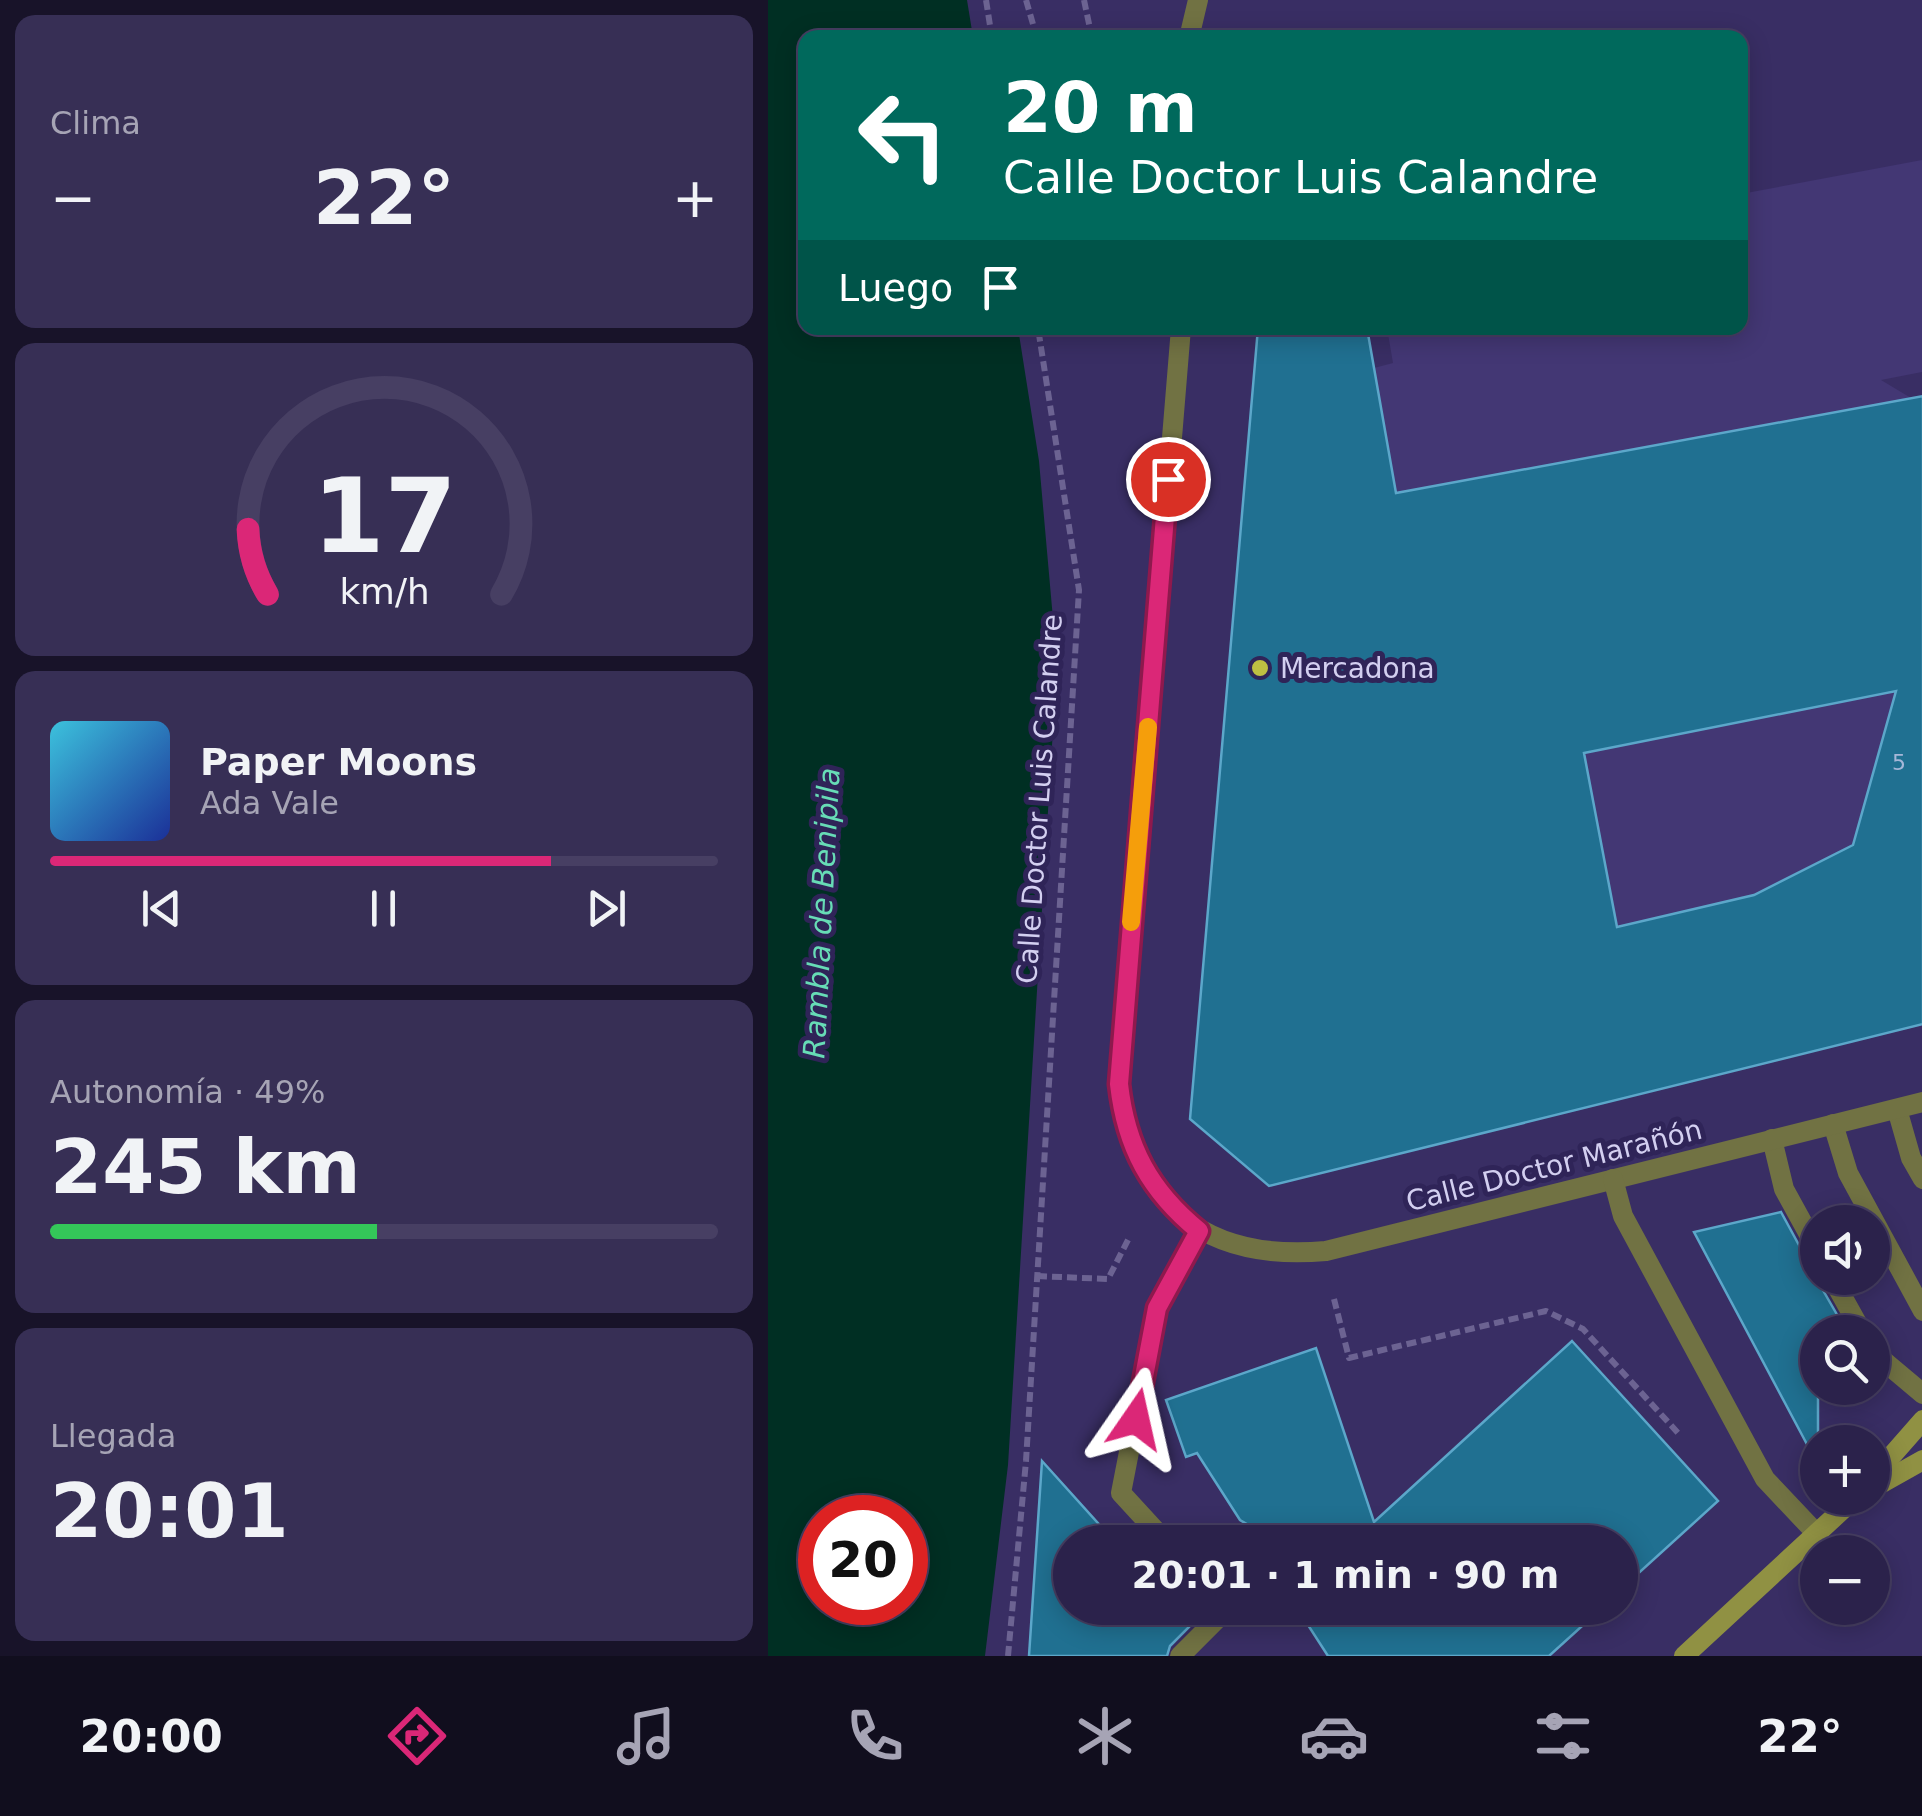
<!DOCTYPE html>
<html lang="es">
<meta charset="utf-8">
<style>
body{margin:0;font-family:"DejaVu Sans",sans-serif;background:#372f55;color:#f1f3f6;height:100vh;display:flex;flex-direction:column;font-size:38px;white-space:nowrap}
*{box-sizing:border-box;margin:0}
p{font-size:32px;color:#a6a4b5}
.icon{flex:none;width:55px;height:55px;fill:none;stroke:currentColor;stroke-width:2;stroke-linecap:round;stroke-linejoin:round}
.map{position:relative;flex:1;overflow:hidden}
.drawer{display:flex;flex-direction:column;gap:15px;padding:15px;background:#181329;width:768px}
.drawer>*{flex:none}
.guide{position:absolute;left:30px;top:30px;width:950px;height:305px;border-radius:20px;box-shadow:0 5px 25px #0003,0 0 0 2px #473f63;background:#00695c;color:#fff;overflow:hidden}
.tools{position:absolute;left:1032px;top:1205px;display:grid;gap:20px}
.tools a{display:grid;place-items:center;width:90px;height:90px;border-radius:50%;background:#2b224b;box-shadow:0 5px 25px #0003,0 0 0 2px #473f63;font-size:50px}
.speed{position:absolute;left:30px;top:1495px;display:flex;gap:20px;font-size:50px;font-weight:700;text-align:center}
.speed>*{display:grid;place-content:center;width:130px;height:130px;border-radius:50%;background:#2b224b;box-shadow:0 5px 25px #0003,0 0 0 2px #473f63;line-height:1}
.speed .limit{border:15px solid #d22;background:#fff;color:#111}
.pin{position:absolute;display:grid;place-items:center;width:85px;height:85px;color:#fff;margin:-42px;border:5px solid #fff;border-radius:50%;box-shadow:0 2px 10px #0007}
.me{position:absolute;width:110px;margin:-55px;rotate:11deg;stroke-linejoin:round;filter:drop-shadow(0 0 8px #0008)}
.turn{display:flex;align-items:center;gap:35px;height:210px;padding:0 40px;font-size:45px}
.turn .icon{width:130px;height:130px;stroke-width:2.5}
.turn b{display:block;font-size:70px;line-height:85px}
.then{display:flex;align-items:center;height:95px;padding:0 40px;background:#0003;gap:20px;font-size:38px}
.big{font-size:75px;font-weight:800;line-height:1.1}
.drawer .widget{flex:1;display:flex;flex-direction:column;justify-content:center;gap:15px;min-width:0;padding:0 35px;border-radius:20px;background:#372f55}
.drawer .dial{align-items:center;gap:0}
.dial svg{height:260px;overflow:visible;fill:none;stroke:#473f63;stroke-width:7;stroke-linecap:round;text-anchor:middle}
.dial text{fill:#f1f3f6;stroke:none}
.song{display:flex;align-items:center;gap:30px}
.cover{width:120px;height:120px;border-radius:15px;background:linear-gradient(135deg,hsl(190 70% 55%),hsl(230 70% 35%))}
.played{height:10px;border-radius:5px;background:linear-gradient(90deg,#db2777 75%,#473f63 75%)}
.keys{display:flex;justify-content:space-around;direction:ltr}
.heat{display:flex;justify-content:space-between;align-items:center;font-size:55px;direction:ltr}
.charge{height:15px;border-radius:8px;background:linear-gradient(90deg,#34c759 49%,#473f63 0)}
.trip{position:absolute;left:285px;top:1525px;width:585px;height:100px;border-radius:50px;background:#2b224b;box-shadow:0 5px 25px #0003,0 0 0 2px #473f63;font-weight:800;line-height:100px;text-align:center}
.menu{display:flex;height:160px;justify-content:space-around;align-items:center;background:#110e1e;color:#a6a4b5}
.menu .icon{width:70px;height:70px}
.menu .on{color:#db2777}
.menu b{font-size:45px;color:#f1f3f6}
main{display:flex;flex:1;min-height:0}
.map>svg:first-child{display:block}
.built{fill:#433774}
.water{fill:#002f23;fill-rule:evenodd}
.building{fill:#207091;stroke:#5ca7ca;stroke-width:2.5;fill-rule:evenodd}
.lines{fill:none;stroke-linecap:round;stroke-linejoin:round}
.path{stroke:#6c6392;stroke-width:6;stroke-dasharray:10 5;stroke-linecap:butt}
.service{stroke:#717243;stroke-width:20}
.minor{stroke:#717243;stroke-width:20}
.secondary{stroke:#909143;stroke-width:20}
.route-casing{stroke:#8e194d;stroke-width:25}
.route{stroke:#db2777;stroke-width:18}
.slow{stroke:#f59e0b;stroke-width:18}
.poi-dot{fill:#bebf42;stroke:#2f2458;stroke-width:4}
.labels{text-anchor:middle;stroke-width:10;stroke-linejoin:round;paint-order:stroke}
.number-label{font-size:22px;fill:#a6b7d8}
.poi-label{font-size:28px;fill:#d3cff0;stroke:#2f2458;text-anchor:start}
.street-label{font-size:28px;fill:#d3cff0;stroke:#2f2458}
.water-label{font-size:30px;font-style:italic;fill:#67dcb6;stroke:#2f2458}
</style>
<main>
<section class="drawer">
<div class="widget"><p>Clima</p>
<div class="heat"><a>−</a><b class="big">22°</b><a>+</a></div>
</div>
<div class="widget dial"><svg viewBox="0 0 100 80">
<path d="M14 69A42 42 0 1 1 86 69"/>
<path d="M14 69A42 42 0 0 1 8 49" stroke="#db2777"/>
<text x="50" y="56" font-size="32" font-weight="700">17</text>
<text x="50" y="72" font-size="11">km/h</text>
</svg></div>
<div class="widget">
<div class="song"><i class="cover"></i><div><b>Paper Moons</b><p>Ada Vale</p></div></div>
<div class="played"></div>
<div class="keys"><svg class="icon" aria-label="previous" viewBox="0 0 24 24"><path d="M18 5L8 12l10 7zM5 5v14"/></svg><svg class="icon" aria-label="pause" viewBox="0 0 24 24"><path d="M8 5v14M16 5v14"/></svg><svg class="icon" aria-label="next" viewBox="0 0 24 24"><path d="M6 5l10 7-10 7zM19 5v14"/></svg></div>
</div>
<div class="widget"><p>Autonomía · 49%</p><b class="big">245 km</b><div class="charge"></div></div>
<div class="widget"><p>Llegada</p><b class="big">20:01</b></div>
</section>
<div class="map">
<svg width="1155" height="1656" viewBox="0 0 1155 1656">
<rect width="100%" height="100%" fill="#392e64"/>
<g class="built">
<polygon points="1154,160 1154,372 1113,380 1143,398 612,496 617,431 606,368 625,363 619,328 972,328 973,194"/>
<polygon points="1128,691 1084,846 986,895 849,927 816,753"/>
</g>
<path class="water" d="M0 0H199L205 37 38 38V328H250L271 461 289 664 240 1465 217 1656H0ZM52 1518H138V1602H52Z"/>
<g class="building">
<path d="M490 328H599L628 493 1155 396V1024L501 1186 422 1119ZM1128 691 1085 845 986 895 849 927 816 753Z"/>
<polygon points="1013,1212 1038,1258 1045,1264 1052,1285 1079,1332 1050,1332 1050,1465 926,1232"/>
<polygon points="804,1341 950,1501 852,1590 852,1542 509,1542 472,1520 429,1453 418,1457 398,1400 548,1348 606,1522"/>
<polygon points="274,1461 347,1542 302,1542 302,1608 405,1608 422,1626 402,1646 399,1656 261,1656"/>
<polygon points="529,1608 834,1608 781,1656 560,1656"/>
</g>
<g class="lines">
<g class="path">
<polyline points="218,0 224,38"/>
<polyline points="258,0 269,38"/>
<polyline points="316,0 324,38"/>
<polyline points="269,1276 340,1279 362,1236"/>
<polyline points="566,1299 581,1358 778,1311 815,1329 911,1434"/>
<polyline points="240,1656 258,1461 311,590 270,328"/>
</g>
<g class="service">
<polyline points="1129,1109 1143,1158 1155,1179"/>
<polyline points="1065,1124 1080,1173 1155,1311"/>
<polyline points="1004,1139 1016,1189 1050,1251"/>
<polyline points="1064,1278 1094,1332"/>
<polyline points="1105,1352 1155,1394"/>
<polyline points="398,1542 353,1493 389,1308 431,1231"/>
<polyline points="412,1656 459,1609 457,1608"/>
</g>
<g class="minor">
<polyline points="421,38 430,0"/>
<path d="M413 328 351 1084C365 1205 437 1262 558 1251L1155 1102"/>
<polyline points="845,1179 855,1216 997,1479 1048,1533"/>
</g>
<g class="secondary">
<polyline points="1105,1477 1155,1420"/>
<polyline points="1105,1488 1155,1460"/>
<polyline points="916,1656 1087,1498"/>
</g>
</g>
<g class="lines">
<defs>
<path id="route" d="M368 1419 389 1308 431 1231C382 1191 358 1147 351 1084L400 479"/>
</defs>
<use href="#route" class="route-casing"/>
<use href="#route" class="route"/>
<polyline class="slow" points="363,922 380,727"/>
</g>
<circle class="poi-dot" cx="492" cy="668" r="10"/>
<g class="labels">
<g class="number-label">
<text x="1131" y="770">5</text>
</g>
<g class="poi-label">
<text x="512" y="678">Mercadona</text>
</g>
<g class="street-label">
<text transform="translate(271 799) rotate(-86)" y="10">Calle Doctor Luis Calandre</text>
<text transform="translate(786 1165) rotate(-14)" y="10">Calle Doctor Marañón</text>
</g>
<g class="water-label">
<text transform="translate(54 913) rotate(-87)" y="10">Rambla de Benipila</text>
</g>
</g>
</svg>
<div class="tools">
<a><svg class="icon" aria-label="sound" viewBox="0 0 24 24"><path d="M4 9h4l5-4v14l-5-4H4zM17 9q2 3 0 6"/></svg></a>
<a><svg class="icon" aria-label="search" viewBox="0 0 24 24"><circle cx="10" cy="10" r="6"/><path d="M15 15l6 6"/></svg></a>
<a>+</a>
<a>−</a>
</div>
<div class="speed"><div class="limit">20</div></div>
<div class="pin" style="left:400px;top:479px;background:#d93025"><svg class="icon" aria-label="arrive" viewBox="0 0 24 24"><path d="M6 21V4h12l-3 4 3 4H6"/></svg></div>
<svg class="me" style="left:368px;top:1419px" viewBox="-20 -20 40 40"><path d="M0-17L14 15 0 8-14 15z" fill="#db2777" stroke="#fff" stroke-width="4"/></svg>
<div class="trip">20:01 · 1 min · 90 m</div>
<div class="guide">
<div class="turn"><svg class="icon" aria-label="left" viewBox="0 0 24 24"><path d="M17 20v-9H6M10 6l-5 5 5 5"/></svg><div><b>20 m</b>Calle Doctor Luis Calandre</div></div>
<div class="then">Luego<svg class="icon" aria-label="arrive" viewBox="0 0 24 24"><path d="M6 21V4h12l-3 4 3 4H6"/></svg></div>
</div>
</div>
</main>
<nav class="menu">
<b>20:00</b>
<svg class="icon on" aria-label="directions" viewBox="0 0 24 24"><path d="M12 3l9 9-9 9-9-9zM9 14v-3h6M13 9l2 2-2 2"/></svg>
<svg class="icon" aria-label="music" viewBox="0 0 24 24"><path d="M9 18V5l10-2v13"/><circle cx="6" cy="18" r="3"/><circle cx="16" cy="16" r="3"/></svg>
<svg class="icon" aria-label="phone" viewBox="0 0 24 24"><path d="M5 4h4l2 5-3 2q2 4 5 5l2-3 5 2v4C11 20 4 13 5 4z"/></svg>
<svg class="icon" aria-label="climate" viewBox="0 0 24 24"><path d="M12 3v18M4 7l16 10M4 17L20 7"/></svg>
<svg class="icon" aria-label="car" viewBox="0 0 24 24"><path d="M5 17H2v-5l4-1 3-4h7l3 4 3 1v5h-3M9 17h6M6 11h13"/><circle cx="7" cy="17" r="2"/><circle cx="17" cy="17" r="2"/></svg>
<svg class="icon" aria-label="filters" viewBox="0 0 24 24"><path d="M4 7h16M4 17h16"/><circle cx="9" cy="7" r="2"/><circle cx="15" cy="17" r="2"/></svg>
<b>22°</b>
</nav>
